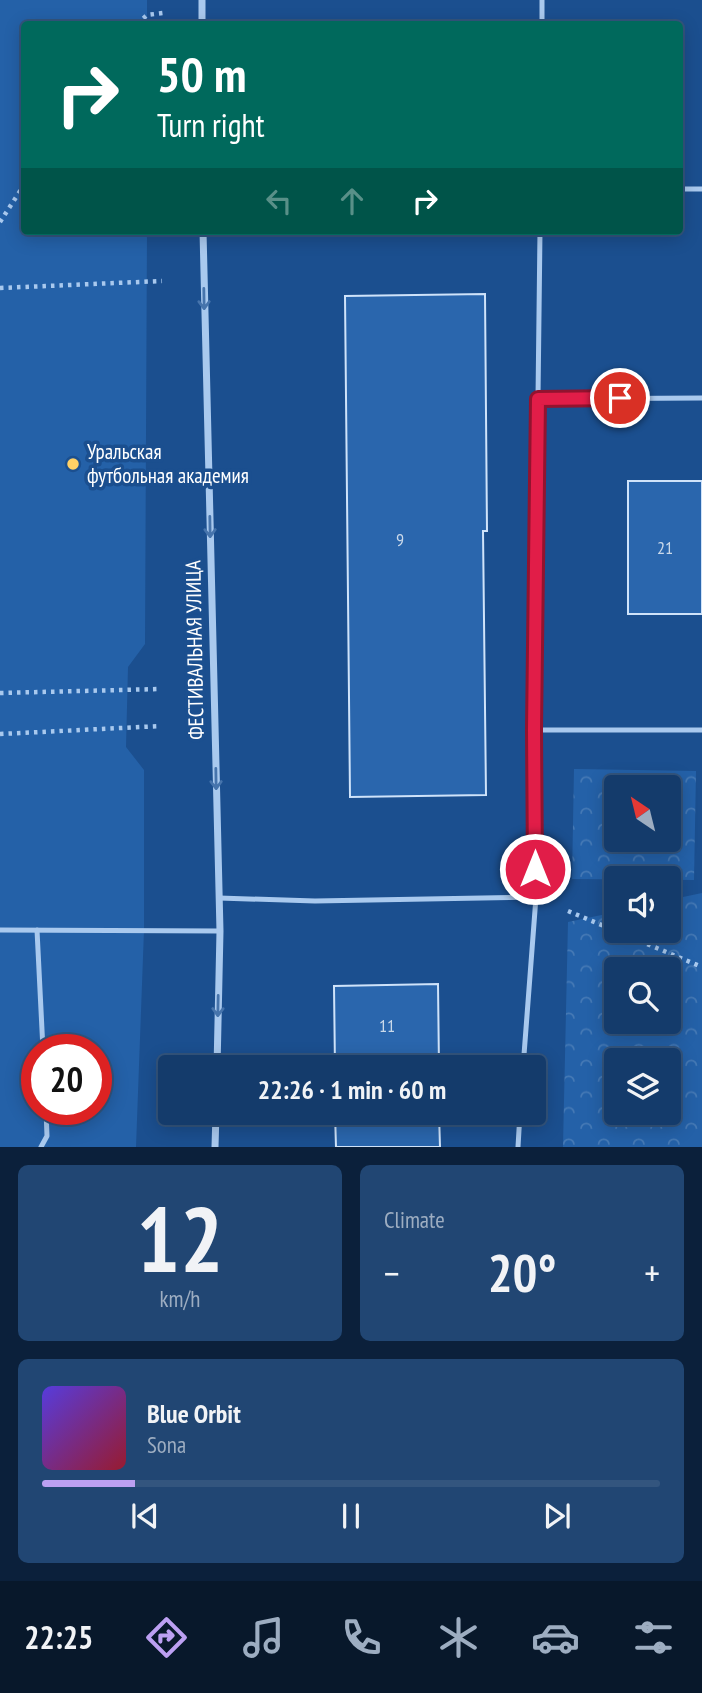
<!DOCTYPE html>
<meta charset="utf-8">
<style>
body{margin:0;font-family:"PT Sans Narrow",sans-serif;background:#214673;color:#f1f3f6;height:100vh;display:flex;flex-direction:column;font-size:26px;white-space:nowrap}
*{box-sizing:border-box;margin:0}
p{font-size:23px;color:#9dadc1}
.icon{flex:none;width:38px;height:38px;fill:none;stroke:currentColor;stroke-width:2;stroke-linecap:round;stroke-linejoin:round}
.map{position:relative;height:1147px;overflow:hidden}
.drawer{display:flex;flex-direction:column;gap:18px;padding:18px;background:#0b203b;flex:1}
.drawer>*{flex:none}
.guide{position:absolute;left:21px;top:21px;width:662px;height:214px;border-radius:7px;box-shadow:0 4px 18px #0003,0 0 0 2px #33557e;background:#00695c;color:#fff;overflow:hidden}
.needle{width:46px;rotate:325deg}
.buttons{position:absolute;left:604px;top:775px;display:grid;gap:14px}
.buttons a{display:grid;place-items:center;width:77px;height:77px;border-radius:7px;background:#143b6b;box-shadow:0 4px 18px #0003,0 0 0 2px #33557e;font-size:35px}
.speed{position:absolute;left:21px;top:1034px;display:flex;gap:14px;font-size:35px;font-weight:700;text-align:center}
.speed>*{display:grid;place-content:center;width:91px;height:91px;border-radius:50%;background:#143b6b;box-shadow:0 4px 18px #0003,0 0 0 2px #33557e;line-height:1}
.speed .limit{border:10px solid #d22;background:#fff;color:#111}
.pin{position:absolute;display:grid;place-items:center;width:60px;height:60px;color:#fff;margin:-30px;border:4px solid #fff;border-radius:50%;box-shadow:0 2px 7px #0007}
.me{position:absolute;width:77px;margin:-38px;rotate:0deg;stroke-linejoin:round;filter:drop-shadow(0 0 5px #0008)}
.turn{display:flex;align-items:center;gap:24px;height:147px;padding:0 21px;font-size:32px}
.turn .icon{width:91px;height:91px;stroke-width:2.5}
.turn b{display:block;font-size:49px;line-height:60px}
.lanes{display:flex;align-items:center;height:66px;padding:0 21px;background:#0003;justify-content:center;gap:35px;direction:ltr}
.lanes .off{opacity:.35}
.big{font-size:52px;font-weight:600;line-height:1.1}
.drawer .widget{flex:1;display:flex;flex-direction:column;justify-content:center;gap:10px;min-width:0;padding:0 24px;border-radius:10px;background:#214673}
.drawer .dial{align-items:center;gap:0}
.dial b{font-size:91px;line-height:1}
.song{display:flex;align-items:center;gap:21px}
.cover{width:84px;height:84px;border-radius:10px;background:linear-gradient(135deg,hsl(250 70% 55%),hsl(350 70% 35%))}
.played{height:7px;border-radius:4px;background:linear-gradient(90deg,#bca0f2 15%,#33557e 15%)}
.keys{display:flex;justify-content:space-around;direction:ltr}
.heat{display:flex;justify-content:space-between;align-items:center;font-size:38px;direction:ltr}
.drawer .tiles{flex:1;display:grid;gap:18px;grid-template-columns:1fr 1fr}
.widget:last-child{grid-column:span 2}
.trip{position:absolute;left:158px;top:1055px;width:388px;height:70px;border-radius:7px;background:#143b6b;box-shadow:0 4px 18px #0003,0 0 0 2px #33557e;font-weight:600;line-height:70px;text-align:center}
.tabs{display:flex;height:112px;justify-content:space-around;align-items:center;background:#08182b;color:#9dadc1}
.tabs .icon{width:49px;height:49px}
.tabs .on{color:#bca0f2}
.tabs b{font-size:32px;color:#f1f3f6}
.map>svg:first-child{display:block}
.grass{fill:#2461a8;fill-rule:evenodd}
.forest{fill:url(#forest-crowns);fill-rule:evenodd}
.building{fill:#2a66ad;stroke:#cfe3fa;stroke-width:2}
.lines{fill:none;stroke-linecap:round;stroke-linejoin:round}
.path{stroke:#a9c9ee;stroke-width:4.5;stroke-dasharray:3.5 5;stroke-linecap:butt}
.service{stroke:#a9c9ee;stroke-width:5}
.minor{stroke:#a9c9ee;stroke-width:7}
.oneway{stroke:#4674ac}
.route-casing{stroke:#92132f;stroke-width:18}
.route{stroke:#e11d48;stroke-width:12}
.poi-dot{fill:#ffd166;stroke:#1b4f8f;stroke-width:2.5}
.labels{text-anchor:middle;stroke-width:7;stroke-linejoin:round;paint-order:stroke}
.number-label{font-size:18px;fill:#cad9ea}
.poi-label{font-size:21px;fill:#fff;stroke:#1b4f8f;text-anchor:start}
.street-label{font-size:21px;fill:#fff;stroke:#1b4f8f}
</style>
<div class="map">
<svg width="702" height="1147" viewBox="0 0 702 1147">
<defs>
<pattern id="forest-crowns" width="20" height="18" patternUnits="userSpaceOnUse" patternTransform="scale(1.75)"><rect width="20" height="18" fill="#2461a8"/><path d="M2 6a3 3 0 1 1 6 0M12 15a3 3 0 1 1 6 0" fill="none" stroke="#4579b5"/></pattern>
</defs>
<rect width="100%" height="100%" fill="#1b4f8f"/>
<path class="grass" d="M0 0H147V24H24V231H147L145 644 128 667 126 747 144 770V930L136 1147H0ZM37 1050H96V1110H37Z"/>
<g class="forest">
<path d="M574 769 696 771 694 880 572 879ZM616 788H668V840H616Z"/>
<path d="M702 893V1147H563L568 922 616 912V931H668L669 900ZM616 970H668V1022H616ZM616 1060H668V1113H616Z"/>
</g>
<g class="building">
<polygon points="485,294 487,531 483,531 486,795 350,797 345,296"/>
<rect x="628" y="481" width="74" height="133"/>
<polygon points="438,984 439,1068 335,1068 334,986"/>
<polygon points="335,1113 439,1113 440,1147 336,1147"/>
</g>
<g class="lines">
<g class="path">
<polyline points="137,24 147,15 163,13"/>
<polyline points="0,222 24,185"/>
<polyline points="0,288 162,281"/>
<polyline points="0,693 161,689"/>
<polyline points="0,734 161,726"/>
<polyline points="568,911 616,931"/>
<polyline points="616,931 702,967"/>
</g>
<g class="service">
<polyline points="542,24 542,0"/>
<polyline points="679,189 702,189"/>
<polyline points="538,399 702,398"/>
<polyline points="534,730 702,730"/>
<polyline points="219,898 315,901 536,897"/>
<polyline points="0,930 220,931"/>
<polyline points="37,930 43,1050"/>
<polyline points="523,1068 536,897 534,730 540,231"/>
<polyline points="41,1147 47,1136 46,1110"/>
<polyline points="518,1147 520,1113"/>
</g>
<g class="minor">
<polyline points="202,24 202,0"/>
<polyline points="203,231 220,931 217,1068"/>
<polyline points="215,1147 216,1113"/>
</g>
</g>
<defs><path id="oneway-shaft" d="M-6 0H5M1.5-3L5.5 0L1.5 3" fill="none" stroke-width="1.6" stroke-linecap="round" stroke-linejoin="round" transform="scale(1.75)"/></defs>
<g class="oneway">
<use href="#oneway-shaft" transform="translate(204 299) rotate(89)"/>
<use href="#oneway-shaft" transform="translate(210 527) rotate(89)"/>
<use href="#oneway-shaft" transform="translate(216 779) rotate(89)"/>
<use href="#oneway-shaft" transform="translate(218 1006) rotate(91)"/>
</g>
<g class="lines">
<defs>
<polyline id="route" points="535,869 534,730 538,399 620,398"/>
</defs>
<use href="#route" class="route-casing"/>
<use href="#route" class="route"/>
</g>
<circle class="poi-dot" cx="73" cy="464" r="7"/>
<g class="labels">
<g class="number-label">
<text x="400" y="546">9</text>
<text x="665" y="554">21</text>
<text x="387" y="1032">11</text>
</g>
<g class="poi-label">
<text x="87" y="459">Уральская<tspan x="87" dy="24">футбольная академия</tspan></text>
</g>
<g class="street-label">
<text transform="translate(195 650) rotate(-91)" y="7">ФЕСТИВАЛЬНАЯ УЛИЦА</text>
</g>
</g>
</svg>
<div class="buttons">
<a><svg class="needle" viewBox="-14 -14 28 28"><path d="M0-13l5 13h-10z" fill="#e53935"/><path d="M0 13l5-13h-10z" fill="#9dadc1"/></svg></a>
<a><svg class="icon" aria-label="sound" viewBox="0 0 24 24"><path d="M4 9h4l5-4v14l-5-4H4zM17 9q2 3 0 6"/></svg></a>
<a><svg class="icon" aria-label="search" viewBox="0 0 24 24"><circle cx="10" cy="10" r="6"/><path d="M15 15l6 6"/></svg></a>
<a><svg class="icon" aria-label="layers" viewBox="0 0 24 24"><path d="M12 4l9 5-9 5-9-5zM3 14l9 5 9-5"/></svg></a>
</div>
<div class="speed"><div class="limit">20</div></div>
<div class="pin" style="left:620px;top:398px;background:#d93025"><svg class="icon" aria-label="arrive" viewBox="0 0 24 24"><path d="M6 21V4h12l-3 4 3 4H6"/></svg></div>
<svg class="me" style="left:535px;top:869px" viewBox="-20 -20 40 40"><circle r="17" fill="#e11d48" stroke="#fff" stroke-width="3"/><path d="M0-11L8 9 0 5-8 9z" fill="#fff"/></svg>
<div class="trip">22:26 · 1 min · 60 m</div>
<div class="guide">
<div class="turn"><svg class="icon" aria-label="right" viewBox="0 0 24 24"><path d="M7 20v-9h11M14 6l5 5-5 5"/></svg><div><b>50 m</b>Turn right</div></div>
<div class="lanes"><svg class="icon off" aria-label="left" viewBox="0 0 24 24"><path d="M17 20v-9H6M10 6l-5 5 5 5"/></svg><svg class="icon off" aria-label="ahead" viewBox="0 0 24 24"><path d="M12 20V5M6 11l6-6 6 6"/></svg><svg class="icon" aria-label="right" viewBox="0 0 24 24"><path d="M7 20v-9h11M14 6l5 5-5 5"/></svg></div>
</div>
</div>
<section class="drawer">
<div class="tiles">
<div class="widget dial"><b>12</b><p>km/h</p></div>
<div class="widget"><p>Climate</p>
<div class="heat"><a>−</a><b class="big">20°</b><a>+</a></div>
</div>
<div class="widget">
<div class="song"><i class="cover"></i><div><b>Blue Orbit</b><p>Sona</p></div></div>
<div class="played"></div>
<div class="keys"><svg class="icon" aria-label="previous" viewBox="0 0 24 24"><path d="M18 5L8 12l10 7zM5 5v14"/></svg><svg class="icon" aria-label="pause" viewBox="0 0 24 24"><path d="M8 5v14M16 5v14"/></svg><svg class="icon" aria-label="next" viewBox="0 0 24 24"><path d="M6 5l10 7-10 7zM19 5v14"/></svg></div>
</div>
</div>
</section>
<nav class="tabs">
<b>22:25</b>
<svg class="icon on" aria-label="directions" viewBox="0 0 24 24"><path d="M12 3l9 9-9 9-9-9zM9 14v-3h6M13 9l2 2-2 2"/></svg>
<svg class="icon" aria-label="music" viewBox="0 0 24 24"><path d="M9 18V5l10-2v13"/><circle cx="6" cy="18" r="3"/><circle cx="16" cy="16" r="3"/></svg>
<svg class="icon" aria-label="phone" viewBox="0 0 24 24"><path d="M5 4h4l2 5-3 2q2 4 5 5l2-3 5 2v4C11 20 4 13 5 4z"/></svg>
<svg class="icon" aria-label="climate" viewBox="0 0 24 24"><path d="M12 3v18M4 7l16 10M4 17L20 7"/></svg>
<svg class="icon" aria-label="car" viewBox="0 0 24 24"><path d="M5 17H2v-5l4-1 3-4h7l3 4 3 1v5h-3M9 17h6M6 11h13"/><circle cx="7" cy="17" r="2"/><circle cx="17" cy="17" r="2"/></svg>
<svg class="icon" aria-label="filters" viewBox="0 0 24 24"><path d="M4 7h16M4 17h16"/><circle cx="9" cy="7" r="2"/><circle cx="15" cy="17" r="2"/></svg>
</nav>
